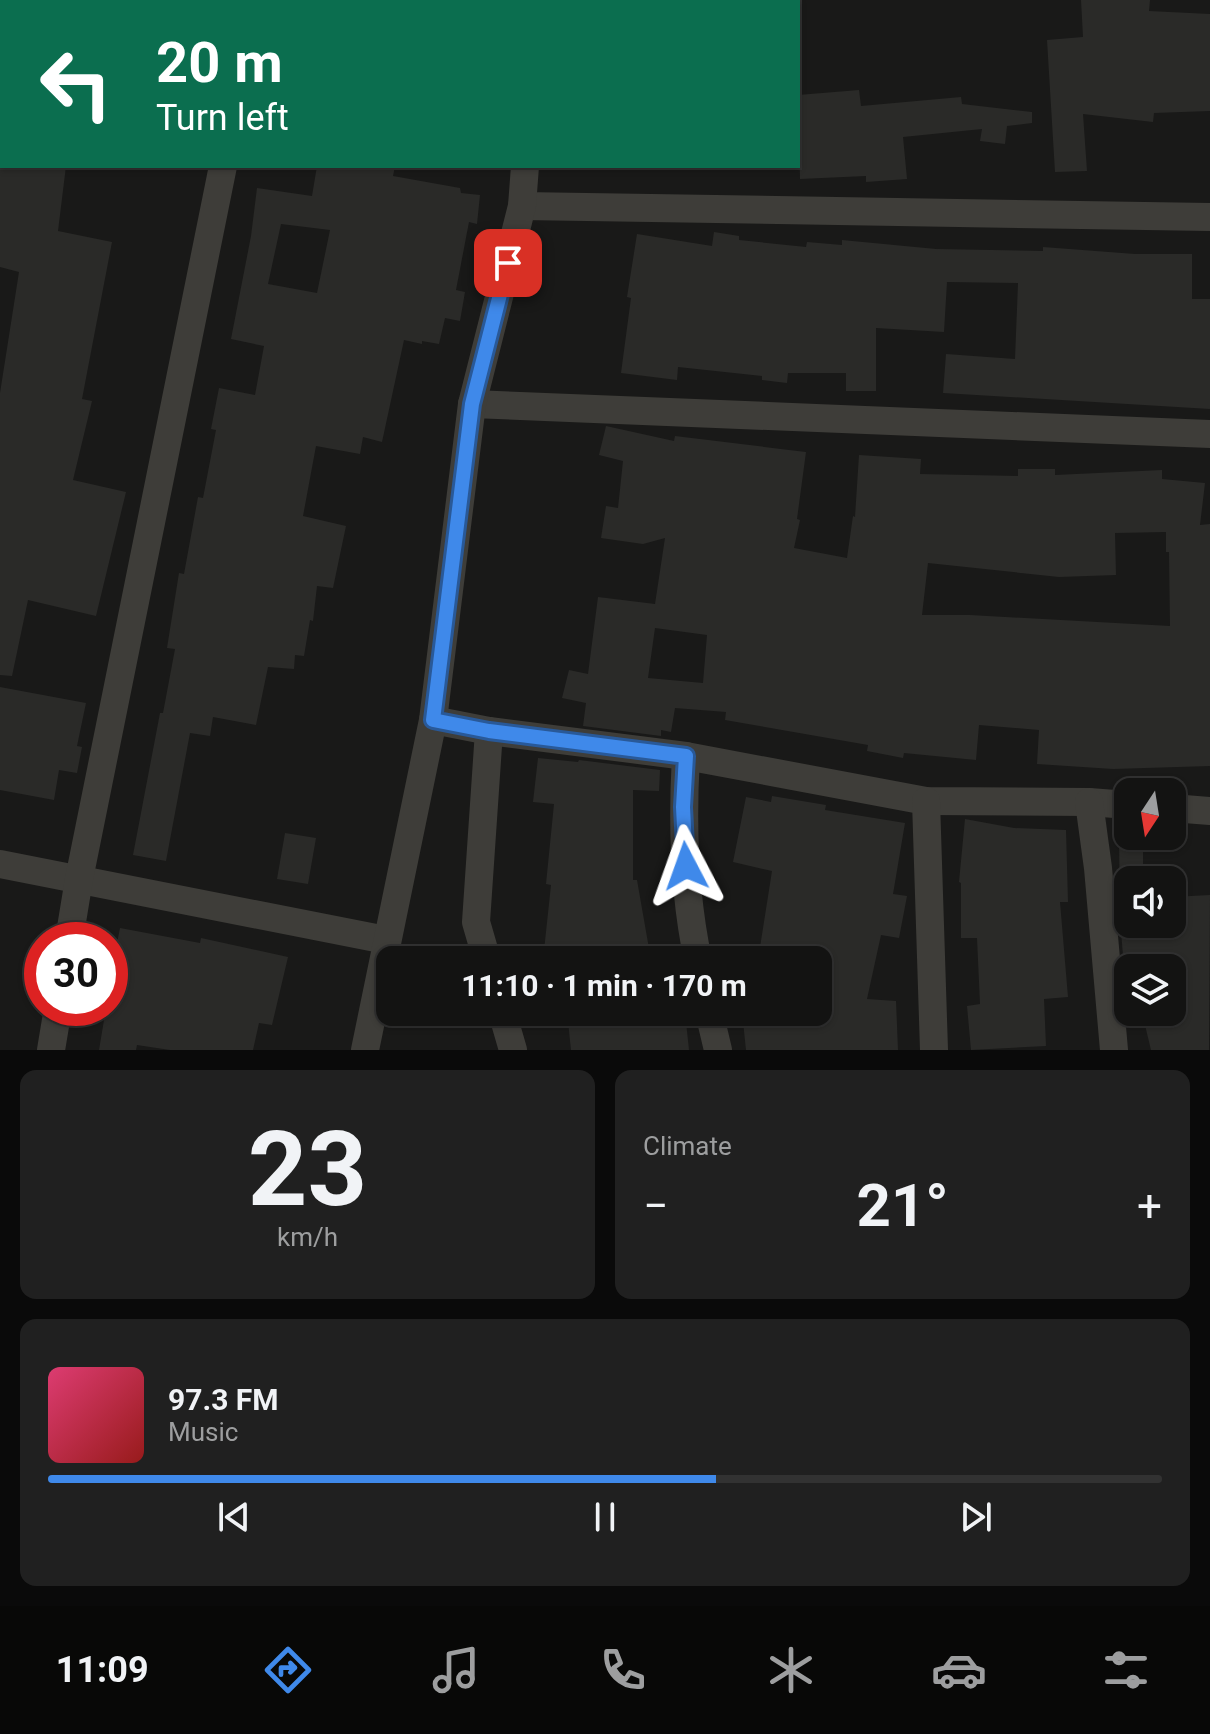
<!DOCTYPE html>
<meta charset="utf-8">
<style>
body{margin:0;font-family:Roboto,sans-serif;background:#202020;color:#f1f3f6;height:100vh;display:flex;flex-direction:column;font-size:30px;white-space:nowrap}
*{box-sizing:border-box;margin:0}
p{font-size:26px;color:#9d9e9f}
.icon{flex:none;width:44px;height:44px;fill:none;stroke:currentColor;stroke-width:2;stroke-linecap:round;stroke-linejoin:round}
.map{position:relative;height:1050px;overflow:hidden}
.side{display:flex;flex-direction:column;gap:20px;padding:20px;background:#0a0a0a;flex:1}
.side>*{flex:none}
.hud{position:absolute;left:0px;top:0px;width:800px;height:168px;box-shadow:0 2px 6px #0004,0 0 0 2px #323232;background:#0b6e4f;color:#fff;overflow:hidden}
.needle{width:52px;rotate:192deg}
.buttons{position:absolute;left:1114px;top:778px;display:grid;gap:16px}
.buttons a{display:grid;place-items:center;width:72px;height:72px;border-radius:16px;background:#131312;box-shadow:0 2px 6px #0004,0 0 0 2px #323232;font-size:40px}
.speed{position:absolute;left:24px;top:922px;display:flex;gap:16px;font-size:40px;font-weight:700;text-align:center}
.speed>*{display:grid;place-content:center;width:104px;height:104px;border-radius:50%;background:#131312;box-shadow:0 2px 6px #0004,0 0 0 2px #323232;line-height:1}
.speed .limit{border:12px solid #d22;background:#fff;color:#111}
.pin{position:absolute;display:grid;place-items:center;width:68px;height:68px;color:#fff;margin:-34px;border-radius:16px;box-shadow:0 4px 12px #0006}
.me{position:absolute;width:88px;margin:-44px;rotate:356deg;stroke-linejoin:round;filter:drop-shadow(0 0 6px #0008)}
.turn{display:flex;align-items:center;gap:28px;height:168px;padding:0 24px;font-size:36px}
.turn .icon{width:104px;height:104px;stroke-width:2.5}
.turn b{display:block;font-size:56px;line-height:68px}
.big{font-size:60px;font-weight:700;line-height:1.1}
.side .card{flex:1;display:flex;flex-direction:column;justify-content:center;gap:12px;min-width:0;padding:0 28px;border-radius:16px;background:#202020}
.side .dial{align-items:center;gap:0}
.dial b{font-size:104px;line-height:1}
.song{display:flex;align-items:center;gap:24px}
.cover{width:96px;height:96px;border-radius:12px;background:linear-gradient(135deg,hsl(340 70% 55%),hsl(0 70% 35%))}
.played{height:8px;border-radius:4px;background:linear-gradient(90deg,#3f89ea 60%,#323232 60%)}
.keys{display:flex;justify-content:space-around;direction:ltr}
.heat{display:flex;justify-content:space-between;align-items:center;font-size:44px;direction:ltr}
.side .tiles{flex:1;display:grid;gap:20px;grid-template-columns:1fr 1fr}
.card:last-child{grid-column:span 2}
.trip{position:absolute;left:376px;top:946px;width:456px;height:80px;border-radius:16px;background:#131312;box-shadow:0 2px 6px #0004,0 0 0 2px #323232;font-weight:700;line-height:80px;text-align:center}
.tabs{display:flex;height:128px;justify-content:space-around;align-items:center;background:#080807;color:#9d9e9f}
.tabs .icon{width:56px;height:56px}
.tabs .on{color:#3f89ea}
.tabs b{font-size:36px;color:#f1f3f6}
.map>svg:first-child{display:block}
.building{fill:#2a2a28;fill-rule:evenodd}
.lines{fill:none;stroke-linecap:round;stroke-linejoin:round}
.street{stroke:#3e3d39;stroke-width:28}
.route-casing{stroke:#295998;stroke-width:20}
.route{stroke:#3f89ea;stroke-width:14}
</style>
<div class="map">
<svg width="1210" height="1050" viewBox="0 0 1210 1050">
<rect width="100%" height="100%" fill="#191918"/>
<g class="building">
<polygon points="1081,0 1150,0 1149,11 1210,14 1210,111 1154,113 1153,122 1083,114 1087,171 1055,172 1047,40 1083,37"/>
<polygon points="859,90 861,106 961,97 962,104 1032,112 1032,123 1007,126 1005,144 980,141 982,129 903,137 907,179 866,182 866,176 800,179 798,95"/>
<polygon points="0,166 66,166 58,231 112,242 82,399 92,401 73,480 126,492 96,616 28,600 12,676 0,675 0,393 19,272 0,267"/>
<path d="M317 166H395L393 176 460 188 461 193 480 195 477 224 469 222 456 290 465 292 460 321 445 318 439 344 422 341V344L404 340 382 442 363 437 360 454 316 446 303 516 346 526 333 588 317 586 313 621 310 620 304 656 295 655 294 669 268 667 256 725 213 717 210 736 190 733 166 861 133 855 160 713H163L175 649 167 648 179 573 184 574 198 497 203 498 216 430 211 429 219 388 255 395 264 346 231 339 251 236 257 188 312 196ZM281 224 330 230 317 293 268 284Z"/>
<polygon points="714,232 739,236 739,240 806,247 807,242 842,245 842,240 936,249 1043,251 1043,247 1135,254 1192,254 1192,299 1210,299 1210,409 943,393 946,354 1015,359 1018,283 947,282 944,332 876,328 876,391 846,391 846,373 788,373 787,383 762,380 762,376 678,367 677,380 621,373 631,298 627,297 637,234 712,246"/>
<path d="M606 426 674 441 675 436 806 452 797 519 800 520 794 548 847 558 853 516 855 517 859 455 921 459 920 474 1018 476V469H1055V475L1162 470V479L1205 483 1200 525 1210 524V766L1113 769 1037 764 1039 730 979 725 976 760 904 753 903 758 867 751 868 745 725 720 726 712 675 708 671 732 661 730V736L583 726 586 703 562 698 569 670 588 674 598 597 655 604 665 538 643 544 601 538 606 506 618 508 623 461 599 455ZM1166 532V552H1169L1170 626 970 615H922L928 563 1059 577 1116 575 1115 533ZM655 628 707 635 703 683 648 678Z"/>
<polygon points="0,687 86,703 77,746 82,747 77,773 59,770 54,800 0,790"/>
<polygon points="538,758 578,762 579,760 660,770 659,791 633,790 633,880 637,880 651,960 543,960 551,885 546,884 554,804 533,802"/>
<polygon points="772,796 826,805 825,810 905,823 893,894 907,896 899,938 881,935 867,999 896,1001 898,1050 746,1050 742,1012 818,1012 818,960 758,960 772,871 733,862 746,797 771,802"/>
<polygon points="965,819 1014,828 1066,830 1068,902 1060,902 1068,997 1044,999 1046,1046 971,1050 967,1006 980,1004 977,938 961,938 961,883 959,882"/>
<polygon points="285,833 316,838 308,884 277,879"/>
<path d="M1119 836H1143V880H1128V924H1172V897L1210 895 1209 1050H1151L1145 1025 1129 1026 1120 920ZM1128 968H1172V1012H1128Z"/>
<polygon points="120,928 200,943 201,938 288,957 272,1025 259,1023 253,1050 170,1050 137,1045 136,1050 99,1050 106,1008 110,1008 110,978"/>
<polygon points="567,1012 685,1012 689,1050 571,1050"/>
</g>
<g class="lines">
<g class="street">
<polyline points="248,2 248,0"/>
<polyline points="563,2 564,0"/>
<polyline points="0,65 2,65"/>
<polyline points="522,206 1210,217"/>
<polyline points="472,404 1210,434"/>
<polyline points="433,720 489,731 686,756 926,801 1089,802 1128,805"/>
<path d="M686 756C682 824 684 894 698 960"/>
<polyline points="926,801 934,1050"/>
<polyline points="1089,802 1098,868 1114,1050"/>
<polyline points="1172,808 1210,811"/>
<polyline points="0,864 386,940"/>
<polyline points="69,940 79,879 223,166"/>
<polyline points="487,960 476,922 489,731"/>
<polyline points="502,1012 513,1050"/>
<polyline points="709,1012 718,1050"/>
<polyline points="51,1050 58,1008"/>
<polyline points="365,1050 433,720 472,404 522,206 525,166"/>
</g>
</g>
<g class="lines">
<defs>
<polyline id="route" points="508,263 472,404 433,720 489,731 686,756 683,807 686,866"/>
</defs>
<use href="#route" class="route-casing"/>
<use href="#route" class="route"/>
</g>
</svg>
<div class="buttons">
<a><svg class="needle" viewBox="-14 -14 28 28"><path d="M0-13l5 13h-10z" fill="#e53935"/><path d="M0 13l5-13h-10z" fill="#9d9e9f"/></svg></a>
<a><svg class="icon" aria-label="sound" viewBox="0 0 24 24"><path d="M4 9h4l5-4v14l-5-4H4zM17 9q2 3 0 6"/></svg></a>
<a><svg class="icon" aria-label="layers" viewBox="0 0 24 24"><path d="M12 4l9 5-9 5-9-5zM3 14l9 5 9-5"/></svg></a>
</div>
<div class="speed"><div class="limit">30</div></div>
<div class="pin" style="left:508px;top:263px;background:#d93025"><svg class="icon" aria-label="arrive" viewBox="0 0 24 24"><path d="M6 21V4h12l-3 4 3 4H6"/></svg></div>
<svg class="me" style="left:686px;top:866px" viewBox="-20 -20 40 40"><path d="M0-17L14 15 0 8-14 15z" fill="#3f89ea" stroke="#fff" stroke-width="4"/></svg>
<div class="trip">11:10 · 1 min · 170 m</div>
<div class="hud">
<div class="turn"><svg class="icon" aria-label="left" viewBox="0 0 24 24"><path d="M17 20v-9H6M10 6l-5 5 5 5"/></svg><div><b>20 m</b>Turn left</div></div>
</div>
</div>
<section class="side">
<div class="tiles">
<div class="card dial"><b>23</b><p>km/h</p></div>
<div class="card"><p>Climate</p>
<div class="heat"><a>−</a><b class="big">21°</b><a>+</a></div>
</div>
<div class="card">
<div class="song"><i class="cover"></i><div><b>97.3 FM</b><p>Music</p></div></div>
<div class="played"></div>
<div class="keys"><svg class="icon" aria-label="previous" viewBox="0 0 24 24"><path d="M18 5L8 12l10 7zM5 5v14"/></svg><svg class="icon" aria-label="pause" viewBox="0 0 24 24"><path d="M8 5v14M16 5v14"/></svg><svg class="icon" aria-label="next" viewBox="0 0 24 24"><path d="M6 5l10 7-10 7zM19 5v14"/></svg></div>
</div>
</div>
</section>
<nav class="tabs">
<b>11:09</b>
<svg class="icon on" aria-label="directions" viewBox="0 0 24 24"><path d="M12 3l9 9-9 9-9-9zM9 14v-3h6M13 9l2 2-2 2"/></svg>
<svg class="icon" aria-label="music" viewBox="0 0 24 24"><path d="M9 18V5l10-2v13"/><circle cx="6" cy="18" r="3"/><circle cx="16" cy="16" r="3"/></svg>
<svg class="icon" aria-label="phone" viewBox="0 0 24 24"><path d="M5 4h4l2 5-3 2q2 4 5 5l2-3 5 2v4C11 20 4 13 5 4z"/></svg>
<svg class="icon" aria-label="climate" viewBox="0 0 24 24"><path d="M12 3v18M4 7l16 10M4 17L20 7"/></svg>
<svg class="icon" aria-label="car" viewBox="0 0 24 24"><path d="M5 17H2v-5l4-1 3-4h7l3 4 3 1v5h-3M9 17h6M6 11h13"/><circle cx="7" cy="17" r="2"/><circle cx="17" cy="17" r="2"/></svg>
<svg class="icon" aria-label="filters" viewBox="0 0 24 24"><path d="M4 7h16M4 17h16"/><circle cx="9" cy="7" r="2"/><circle cx="15" cy="17" r="2"/></svg>
</nav>
